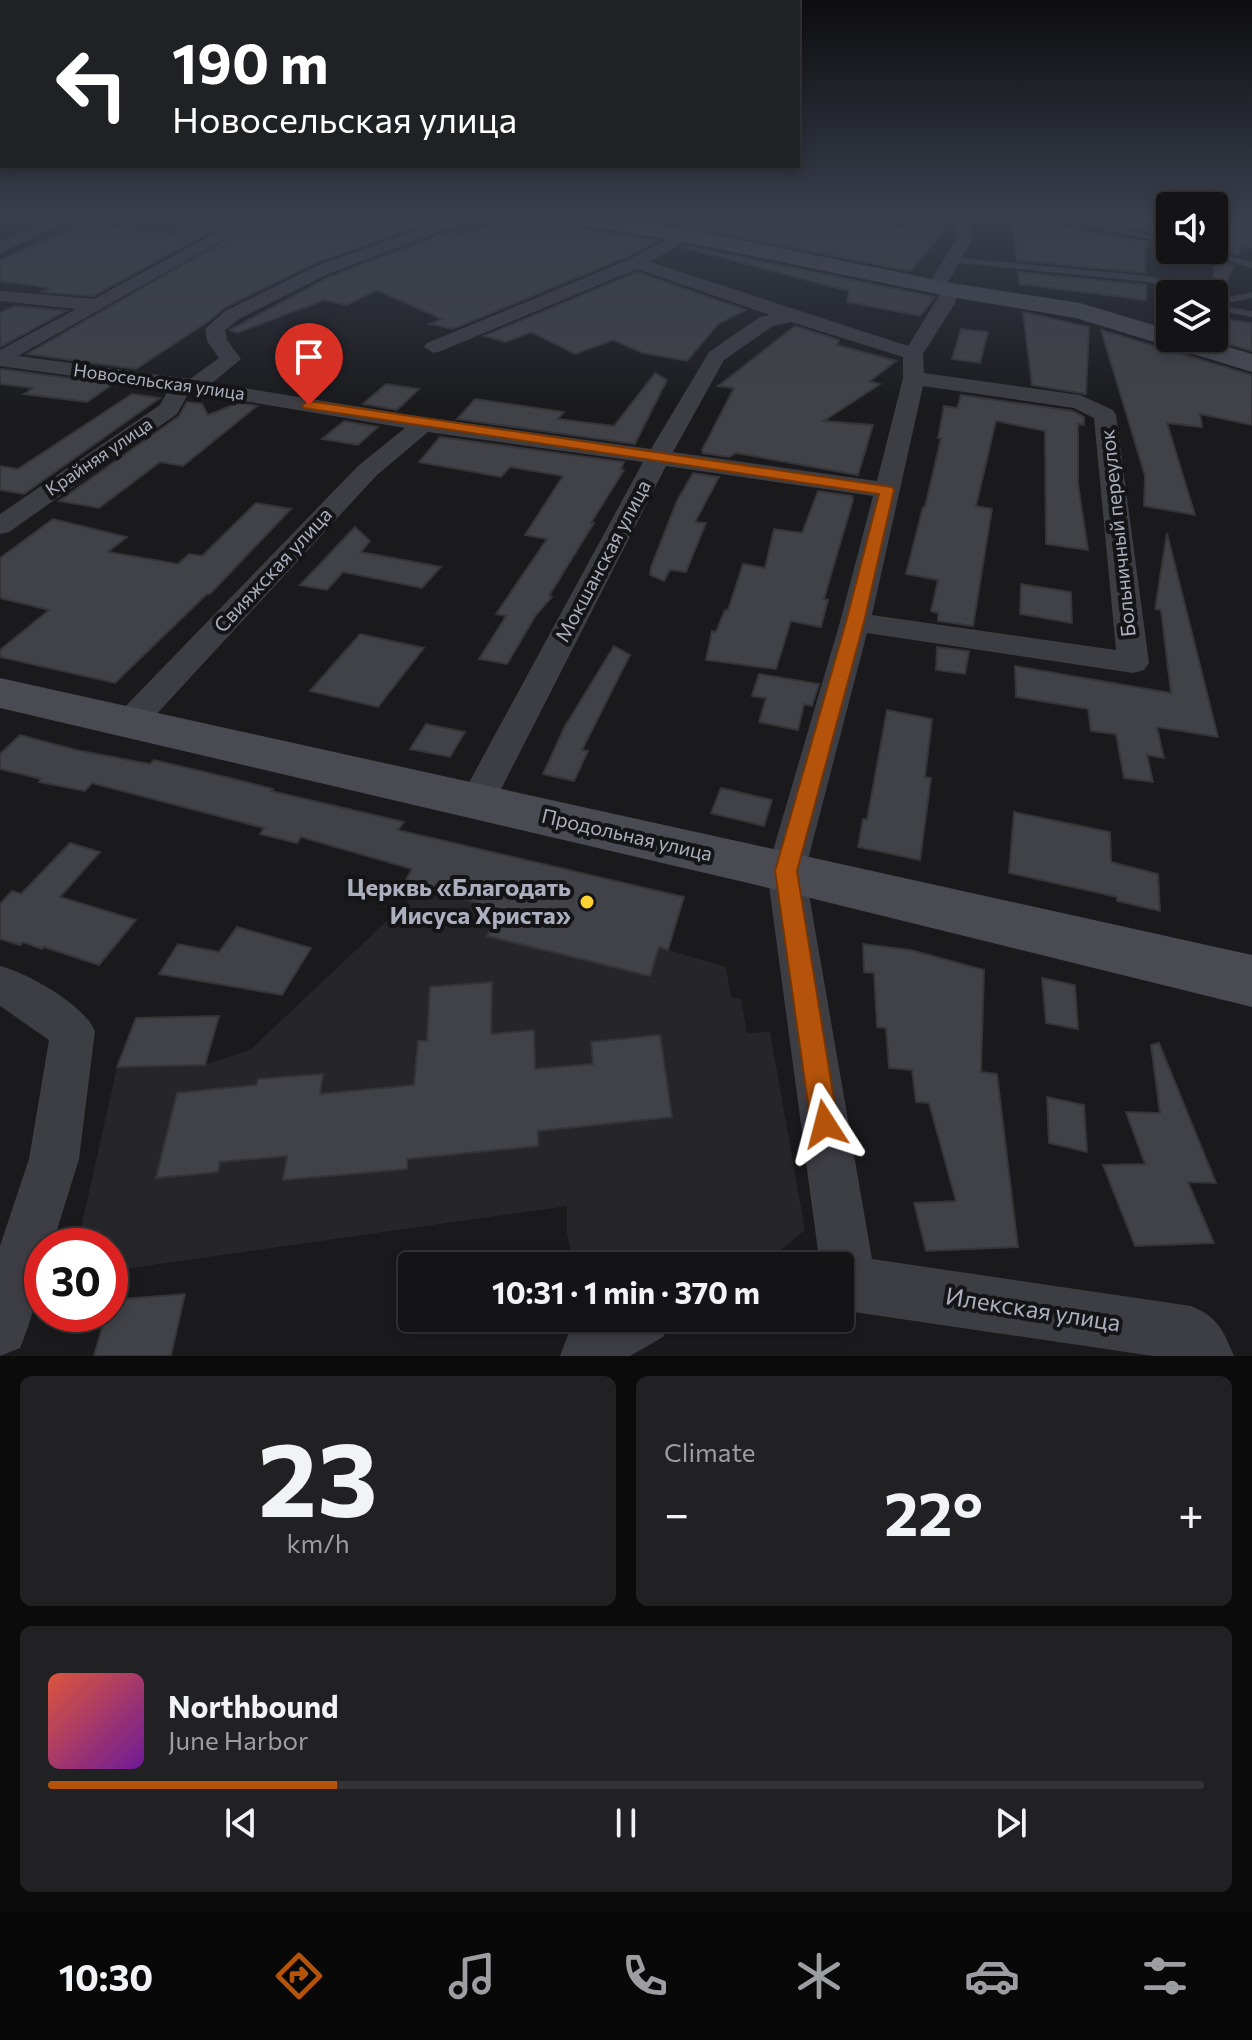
<!DOCTYPE html>
<meta charset="utf-8">
<style>
body{margin:0;font-family:Commissioner,sans-serif;background:#212123;color:#f1f3f6;height:100vh;display:flex;flex-direction:column;font-size:30px;white-space:nowrap}
*{box-sizing:border-box;margin:0}
p{font-size:26px;color:#9d9ea1}
.icon{flex:none;width:44px;height:44px;fill:none;stroke:currentColor;stroke-width:2;stroke-linecap:round;stroke-linejoin:round}
.map{position:relative;height:1356px;overflow:hidden}
.panel{display:flex;flex-direction:column;gap:20px;padding:20px;background:#0b0b0c;flex:1}
.panel>*{flex:none}
.banner{position:absolute;left:0px;top:0px;width:800px;height:168px;box-shadow:0 4px 12px #0003,0 0 0 2px #333335;background:#202124;color:#fff;overflow:hidden}
.controls{position:absolute;left:1156px;top:192px;display:grid;gap:16px}
.controls a{display:grid;place-items:center;width:72px;height:72px;border-radius:8px;background:#141416;box-shadow:0 4px 12px #0003,0 0 0 2px #333335;font-size:40px}
.speed{position:absolute;left:24px;top:1228px;display:flex;gap:16px;font-size:40px;font-weight:700;text-align:center}
.speed>*{display:grid;place-content:center;width:104px;height:104px;border-radius:50%;background:#141416;box-shadow:0 4px 12px #0003,0 0 0 2px #333335;line-height:1}
.speed .limit{border:12px solid #d22;background:#fff;color:#111}
.pin{position:absolute;display:grid;place-items:center;width:68px;height:68px;color:#fff;margin:-82px -34px;border-radius:50% 50% 50% 0;rotate:-45deg;box-shadow:0 0 8px #0007}
.pin .icon{rotate:45deg}
.me{position:absolute;width:88px;margin:-44px;rotate:351deg;stroke-linejoin:round;filter:drop-shadow(0 0 6px #0008)}
.turn{display:flex;align-items:center;gap:28px;height:168px;padding:0 40px;font-size:36px}
.turn .icon{width:104px;height:104px;stroke-width:2.5}
.turn b{display:block;font-size:56px;line-height:68px}
.big{font-size:60px;font-weight:700;line-height:1.1}
.panel .tile{flex:1;display:flex;flex-direction:column;justify-content:center;gap:12px;min-width:0;padding:0 28px;border-radius:12px;background:#212123}
.panel .dial{align-items:center;gap:0}
.dial b{font-size:104px;line-height:1}
.song{display:flex;align-items:center;gap:24px}
.cover{width:96px;height:96px;border-radius:12px;background:linear-gradient(135deg,hsl(10 70% 55%),hsl(280 70% 35%))}
.played{height:8px;border-radius:4px;background:linear-gradient(90deg,#b45309 25%,#333335 25%)}
.keys{display:flex;justify-content:space-around;direction:ltr}
.heat{display:flex;justify-content:space-between;align-items:center;font-size:44px;direction:ltr}
.panel .tiles{flex:1;display:grid;gap:20px;grid-template-columns:1fr 1fr}
.tile:last-child{grid-column:span 2}
.trip{position:absolute;left:398px;top:1252px;width:456px;height:80px;border-radius:8px;background:#141416;box-shadow:0 4px 12px #0003,0 0 0 2px #333335;font-weight:700;line-height:80px;text-align:center}
.tab-bar{display:flex;height:128px;justify-content:space-around;align-items:center;background:#080809;color:#9d9ea1}
.tab-bar .icon{width:56px;height:56px}
.tab-bar .current{color:#b45309}
.tab-bar b{font-size:36px;color:#f1f3f6}
.map>svg:first-child{display:block}
.built{fill:#26262a}
.building{fill:#414247;stroke:#343439;stroke-width:2}
.lines{fill:none;stroke-linecap:round;stroke-linejoin:round}
.lane{fill:#3d3d44;fill-rule:evenodd}
.street{fill:#3d3d44;fill-rule:evenodd}
.secondary{fill:#494a52;fill-rule:evenodd}
.route{fill:#b45309;stroke:#753606;stroke-width:2}
.poi-dot{fill:#fed230;stroke:#151518;stroke-width:3}
.labels{text-anchor:middle;stroke-width:8;stroke-linejoin:round;paint-order:stroke}
.far-street-label{font-size:18px;fill:#acafbd;stroke:#151518}
.street-label{font-size:20px;fill:#acafbd;stroke:#151518}
.near-poi-label{font-size:24px;font-weight:bold;fill:#acafbd;stroke:#151518;text-anchor:end}
.near-street-label{font-size:24px;fill:#acafbd;stroke:#151518}
</style>
<div class="map">
<svg width="1252" height="1356" viewBox="0 0 1252 1356">
<rect width="100%" height="100%" fill="#1a1a1d"/>
<polygon class="built" points="430,837 512,858 490,907 668,950 726,967 731,997 741,999 747,1033 770,1032 805,1230 766,1262 728,1266 573,1266 567,1233 567,1206 110,1271 110,1246 77,1246 117,1067 205,1065 250,1050 408,901 397,898"/>
<g class="building">
<polygon points="203,218 236,218 93,296 42,292 49,288 0,281 0,260 82,224 172,234"/>
<polygon points="265,218 411,218 428,223 315,263 224,308 209,321 136,369 27,354"/>
<polygon points="508,218 561,218 574,227 658,241 629,256 453,329 430,324 442,319 377,290 347,305 324,300 237,333 230,330 329,277 450,231 463,235"/>
<polygon points="640,218 778,218 905,228 913,221 948,227 910,271"/>
<polygon points="1125,218 1164,218 1154,233 1121,226"/>
<polygon points="1214,218 1252,222 1252,248 1242,246 1238,255 1214,249"/>
<polygon points="1012,219 1149,242 1145,249 1145,273 1017,260"/>
<polygon points="684,245 935,297 920,316 847,302 849,291 681,247"/>
<polygon points="1214,260 1234,266 1220,296 1214,297"/>
<polygon points="637,272 746,310 718,324 687,361 643,353 613,340 575,354 531,332 506,342 484,336"/>
<polygon points="1018,272 1146,285 1146,300 1020,284"/>
<polygon points="14,306 66,311 0,347 0,313"/>
<polygon points="1023,312 1089,327 1086,394 1032,385"/>
<polygon points="1214,318 1252,323 1252,351 1214,340"/>
<polygon points="795,326 839,340 837,345 896,361 870,381 880,384 824,421 873,425 858,475 736,453 729,457 703,453 702,450 734,388 718,386"/>
<polygon points="961,329 988,332 980,363 952,359"/>
<polygon points="1101,330 1252,375 1252,425 1200,414 1202,427 1167,423 1195,515 1144,506 1145,476"/>
<polygon points="0,369 113,384 87,402 24,394 33,388 0,384"/>
<polygon points="655,373 667,380 635,444 457,419 475,399 564,412 558,419 614,426"/>
<polygon points="386,384 419,389 397,410 363,404"/>
<polygon points="132,394 160,398 24,494 0,490 0,466 18,469"/>
<polygon points="961,395 1073,411 1084,417 1084,425 1078,424 1078,484 1088,550 1046,544 1045,431 996,421 976,506 992,509 973,626 938,621 938,613 931,611 938,580 906,574 923,507 925,507 941,438 938,438 944,406 957,408"/>
<polygon points="187,402 202,404 208,415 238,403 257,406 183,466 160,462 99,508 59,501 179,416"/>
<polygon points="344,421 378,427 358,445 322,439"/>
<polygon points="440,437 624,462 621,469 624,470 591,523 594,523 549,596 552,597 536,615 507,664 479,659 506,616 496,614 547,539 525,535 563,476 510,467 501,477 419,462"/>
<polygon points="693,473 719,477 695,522 706,523 686,572 670,570 664,581 650,575 651,567 677,501"/>
<polygon points="818,491 852,496 853,500 824,599 828,600 821,627 791,621 776,669 706,660 712,631 716,632 725,610 728,610 743,564 765,568 774,529 802,533"/>
<polygon points="256,503 291,509 210,594 207,594 115,683 0,657 0,650 49,610 0,598 0,558 53,519 127,537 108,552 178,564 189,554 202,556"/>
<polygon points="355,527 370,541 361,552 441,567 422,588 343,572 327,590 300,585"/>
<polygon points="1167,533 1218,737 1157,727 1164,758 1147,755 1153,782 1124,778 1116,734 1091,731 1088,709 1016,697 1015,666 1171,693 1161,610 1155,609"/>
<polygon points="1021,584 1071,592 1072,623 1020,614"/>
<polygon points="360,634 424,648 378,707 310,691"/>
<polygon points="614,646 630,655 582,750 588,751 574,781 543,774 564,728"/>
<polygon points="937,647 969,651 965,674 936,670"/>
<polygon points="759,674 819,684 812,706 804,704 798,730 759,722 766,698 752,696"/>
<polygon points="887,710 932,719 925,777 931,778 920,860 858,847 863,819 867,820"/>
<polygon points="426,724 465,732 450,757 410,749"/>
<polygon points="20,735 76,750 150,764 154,760 230,778 273,789 271,791 404,822 398,830 684,897 668,950 659,947 650,976 487,936 500,909 404,883 412,869 301,837 297,843 260,834 264,828 92,783 85,791 39,782 41,779 0,769 0,754"/>
<polygon points="721,788 772,800 764,826 711,813"/>
<polygon points="1014,812 1110,832 1111,862 1158,874 1160,911 1117,901 1117,897 1009,873"/>
<polygon points="70,843 100,852 60,897 136,920 99,965 44,947 42,949 23,942 20,945 0,939 0,904 12,891 21,894"/>
<polygon points="237,927 311,948 282,995 159,974 178,944 219,952"/>
<polygon points="863,944 911,950 984,970 981,1072 997,1074 1018,1247 926,1251 914,1203 956,1201 929,1103 916,1102 912,1070 889,1068 886,1028 877,1027 874,973 864,972"/>
<polygon points="1042,978 1075,985 1078,1029 1046,1023"/>
<polygon points="492,982 491,1034 534,1030 535,1069 593,1064 591,1042 660,1035 672,1117 538,1131 538,1146 407,1159 407,1169 283,1180 287,1156 220,1162 218,1172 156,1178 177,1093 257,1085 258,1079 323,1074 320,1094 414,1085 418,1041 427,1041 430,987"/>
<polygon points="219,1016 205,1065 117,1067 136,1018"/>
<polygon points="1159,1043 1216,1183 1188,1182 1214,1243 1135,1246 1103,1165 1145,1164 1126,1112 1160,1113 1151,1045"/>
<polygon points="1047,1097 1084,1105 1087,1152 1049,1143"/>
<polygon points="185,1294 171,1356 94,1356 106,1314 110,1314 110,1300"/>
</g>
<g class="lines">
<g class="lane">
<polygon points="1055,218 1071,218 1170,240 1170,244"/>
<polygon points="1193,250 1206,250 1252,262 1252,268"/>
<polygon points="952,257 1148,276 1198,287 1202,294 1192,294 1191,291 1148,282 949,262 949,258"/>
<polygon points="1252,292 1252,298 1218,305 1252,311 1252,317 1214,310 1214,300"/>
</g>
<g class="street">
<polygon points="53,218 74,218 0,253 0,242"/>
<path d="M243 218H262L18 356 190 379 219 358 207 341 205 329 225 311 316 266 452 218H475L328 274 239 319 225 330 227 340 241 359 212 383 423 417 651 449 709 352 760 317 770 315 637 269 441 351 434 353 424 347 427 343 630 259 684 230 690 232V238L650 262 908 346 942 291H930L927 287 957 238 951 218H967L973 238 946 286H957L960 290 954 305 923 354 924 373 1080 395 1113 410 1116 415 1149 663 1144 670 1133 673 867 633 805 871 872 1259 1191 1306C1218 1317 1223 1330 1234 1356H1153L840 1310V1266H820L767 871 840 622 873 496 666 466 495 801 490 811 477 815 464 811 459 801 643 462 428 432 376 476 141 731 129 735 117 731 112 723 117 715 358 466 405 428 196 393 187 396 177 414 9 532 0 534V514L160 405 169 389 0 366V350L76 309 0 301V291L94 299ZM791 322 903 357V378L877 481 673 452 724 360 773 326ZM923 386 1074 408 1094 418 1116 650 872 615Z"/>
<path d="M0 966C28 973 84 1005 95 1031L79 1159 52 1246H42C42 1283 34 1314 20 1348L0 1356V1246L29 1159 49 1040 0 1006Z"/>
<polygon points="588,1318 672,1318 663,1337 630,1356 560,1356 571,1327"/>
</g>
<g class="secondary">
<polygon points="564,218 618,218 684,228 951,283 1080,303 1170,330 1170,338 1198,338 1252,354 1252,372 1076,318 951,297 684,242 574,224"/>
<polygon points="0,678 1252,955 1252,1007 786,892 0,708"/>
</g>
</g>
<linearGradient id="sky" x2="0" y2="1"><stop stop-color="#0e0e10"/><stop offset="0.53" stop-color="#383e4c"/><stop offset="1" stop-color="#383e4c" stop-opacity="0"/></linearGradient>
<rect width="1252" height="408" fill="url(#sky)"/>
<polygon class="route" points="309,401 892,487 894,490 864,622 797,871 838,1124 834,1134 825,1137 815,1134 811,1124 775,871 846,622 879,494 304,408 302,405"/>
<circle class="poi-dot" cx="587" cy="902" r="8"/>
<g class="labels">
<g class="far-street-label">
<text transform="translate(159 382) rotate(8)" y="6">Новосельская улица</text>
<text transform="translate(99 457) rotate(-34)" y="6">Крайняя улица</text>
</g>
<g class="street-label">
<text transform="translate(1118 533) rotate(-96)" y="7">Больничный переулок</text>
<text transform="translate(603 561) rotate(-62)" y="7">Мокшанская улица</text>
<text transform="translate(273 570) rotate(-47)" y="7">Свияжская улица</text>
<text transform="translate(627 835) rotate(13)" y="7">Продольная улица</text>
</g>
<g class="near-poi-label">
<text x="571" y="896">Церквь «Благодать<tspan x="571" dy="28">Иисуса Христа»</tspan></text>
</g>
<g class="near-street-label">
<text transform="translate(1033 1310) rotate(9)" y="8">Илекская улица</text>
</g>
</g>
</svg>
<div class="controls">
<a><svg class="icon" aria-label="sound" viewBox="0 0 24 24"><path d="M4 9h4l5-4v14l-5-4H4zM17 9q2 3 0 6"/></svg></a>
<a><svg class="icon" aria-label="layers" viewBox="0 0 24 24"><path d="M12 4l9 5-9 5-9-5zM3 14l9 5 9-5"/></svg></a>
</div>
<div class="speed"><div class="limit">30</div></div>
<div class="pin" style="left:309px;top:405px;background:#d93025"><svg class="icon" aria-label="arrive" viewBox="0 0 24 24"><path d="M6 21V4h12l-3 4 3 4H6"/></svg></div>
<svg class="me" style="left:825px;top:1124px" viewBox="-20 -20 40 40"><path d="M0-17L14 15 0 8-14 15z" fill="#b45309" stroke="#fff" stroke-width="4"/></svg>
<div class="trip">10:31 · 1 min · 370 m</div>
<div class="banner">
<div class="turn"><svg class="icon" aria-label="left" viewBox="0 0 24 24"><path d="M17 20v-9H6M10 6l-5 5 5 5"/></svg><div><b>190 m</b>Новосельская улица</div></div>
</div>
</div>
<section class="panel">
<div class="tiles">
<div class="tile dial"><b>23</b><p>km/h</p></div>
<div class="tile"><p>Climate</p>
<div class="heat"><a>−</a><b class="big">22°</b><a>+</a></div>
</div>
<div class="tile">
<div class="song"><i class="cover"></i><div><b>Northbound</b><p>June Harbor</p></div></div>
<div class="played"></div>
<div class="keys"><svg class="icon" aria-label="previous" viewBox="0 0 24 24"><path d="M18 5L8 12l10 7zM5 5v14"/></svg><svg class="icon" aria-label="pause" viewBox="0 0 24 24"><path d="M8 5v14M16 5v14"/></svg><svg class="icon" aria-label="next" viewBox="0 0 24 24"><path d="M6 5l10 7-10 7zM19 5v14"/></svg></div>
</div>
</div>
</section>
<nav class="tab-bar">
<b>10:30</b>
<svg class="icon current" aria-label="directions" viewBox="0 0 24 24"><path d="M12 3l9 9-9 9-9-9zM9 14v-3h6M13 9l2 2-2 2"/></svg>
<svg class="icon" aria-label="music" viewBox="0 0 24 24"><path d="M9 18V5l10-2v13"/><circle cx="6" cy="18" r="3"/><circle cx="16" cy="16" r="3"/></svg>
<svg class="icon" aria-label="phone" viewBox="0 0 24 24"><path d="M5 4h4l2 5-3 2q2 4 5 5l2-3 5 2v4C11 20 4 13 5 4z"/></svg>
<svg class="icon" aria-label="climate" viewBox="0 0 24 24"><path d="M12 3v18M4 7l16 10M4 17L20 7"/></svg>
<svg class="icon" aria-label="car" viewBox="0 0 24 24"><path d="M5 17H2v-5l4-1 3-4h7l3 4 3 1v5h-3M9 17h6M6 11h13"/><circle cx="7" cy="17" r="2"/><circle cx="17" cy="17" r="2"/></svg>
<svg class="icon" aria-label="filters" viewBox="0 0 24 24"><path d="M4 7h16M4 17h16"/><circle cx="9" cy="7" r="2"/><circle cx="15" cy="17" r="2"/></svg>
</nav>
